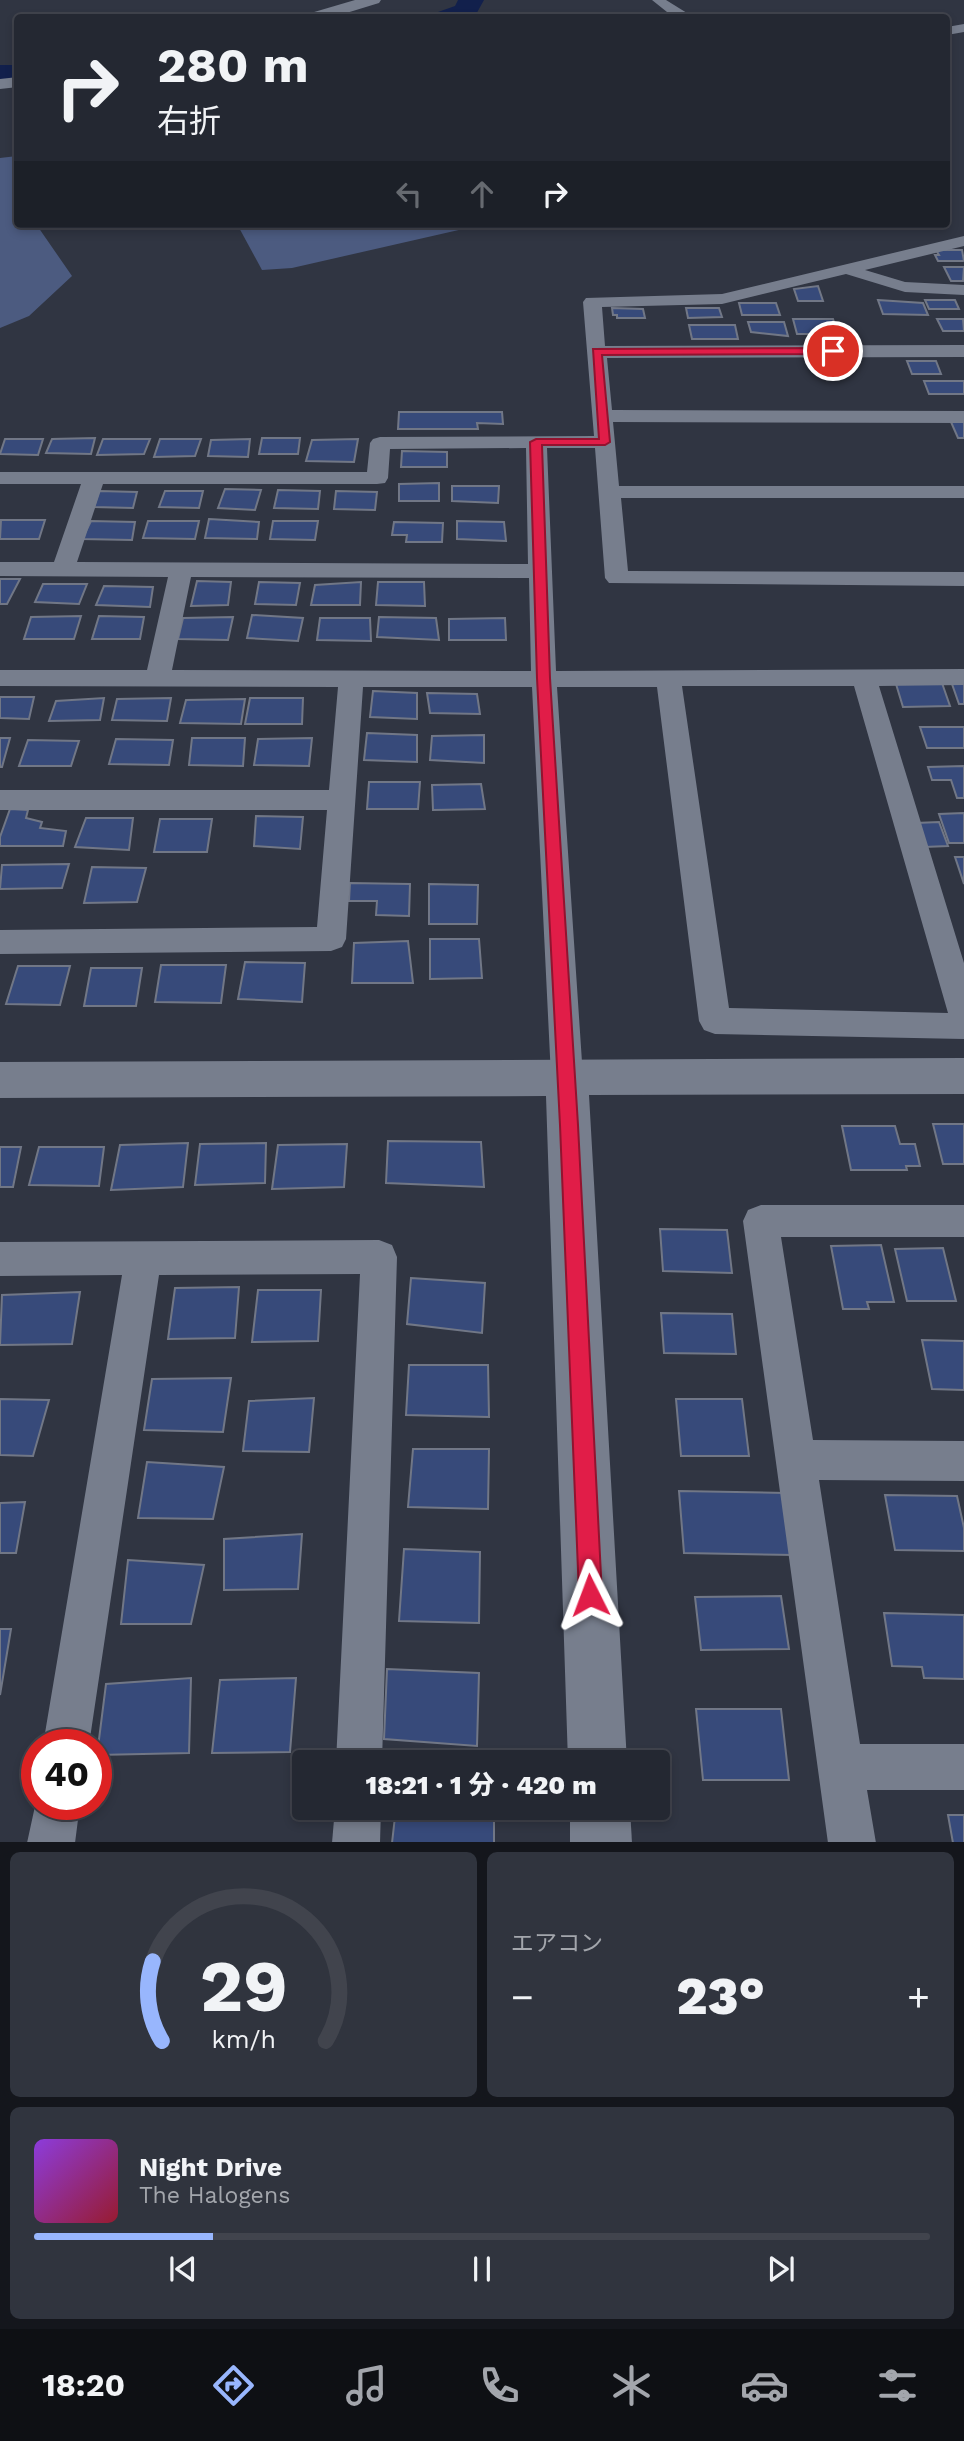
<!DOCTYPE html>
<html lang="ja">
<meta charset="utf-8">
<style>
body{margin:0;font-family:"Work Sans","Noto Sans JP",sans-serif;background:#30343e;color:#f1f3f6;height:100vh;display:flex;flex-direction:column;font-size:26px;white-space:nowrap}
*{box-sizing:border-box;margin:0}
p{font-size:23px;color:#a3a6ac}
.icon{flex:none;width:38px;height:38px;fill:none;stroke:currentColor;stroke-width:2;stroke-linecap:round;stroke-linejoin:round}
.map{position:relative;height:1842px;overflow:hidden}
.details{display:flex;flex-direction:column;gap:10px;padding:10px;background:#14161c;flex:1}
.details>*{flex:none}
.top-card{position:absolute;left:14px;top:14px;width:936px;height:214px;border-radius:7px;box-shadow:0 4px 10px #0003,0 0 0 2px #41444d;background:#242832;color:#f1f3f6;overflow:hidden}
.speed{position:absolute;left:21px;top:1729px;display:flex;gap:14px;font-size:35px;font-weight:700;text-align:center}
.speed>*{display:grid;place-content:center;width:91px;height:91px;border-radius:50%;background:#242832;box-shadow:0 4px 10px #0003,0 0 0 2px #41444d;line-height:1}
.speed .limit{border:10px solid #d22;background:#fff;color:#111}
.pin{position:absolute;display:grid;place-items:center;width:60px;height:60px;color:#fff;margin:-30px;border:4px solid #fff;border-radius:50%;box-shadow:0 2px 7px #0007}
.me{position:absolute;width:77px;margin:-38px;rotate:357deg;stroke-linejoin:round;filter:drop-shadow(0 0 5px #0008)}
.turn{display:flex;align-items:center;gap:24px;height:147px;padding:0 28px;font-size:32px}
.turn .icon{width:91px;height:91px;stroke-width:2.5}
.turn b{display:block;font-size:49px;line-height:60px}
.lanes{display:flex;align-items:center;height:66px;padding:0 28px;background:#0003;justify-content:center;gap:35px;direction:ltr}
.lanes .off{opacity:.35}
.big{font-size:52px;font-weight:800;line-height:1.1}
.details .tile{flex:1;display:flex;flex-direction:column;justify-content:center;gap:10px;min-width:0;padding:0 24px;border-radius:10px;background:#30343e}
.details .dial{align-items:center;gap:0}
.dial svg{height:182px;overflow:visible;fill:none;stroke:#41444d;stroke-width:7;stroke-linecap:round;text-anchor:middle}
.dial text{fill:#f1f3f6;stroke:none}
.song{display:flex;align-items:center;gap:21px}
.cover{width:84px;height:84px;border-radius:10px;background:linear-gradient(135deg,hsl(270 70% 55%),hsl(350 70% 35%))}
.played{height:7px;border-radius:4px;background:linear-gradient(90deg,#98b6fd 20%,#41444d 20%)}
.keys{display:flex;justify-content:space-around;direction:ltr}
.heat{display:flex;justify-content:space-between;align-items:center;font-size:38px;direction:ltr}
.details .tiles{flex:1;display:grid;gap:10px;grid-template-columns:1fr 1fr}
.tile:last-child{grid-column:span 2}
.trip{position:absolute;left:292px;top:1750px;width:378px;height:70px;border-radius:7px;background:#242832;box-shadow:0 4px 10px #0003,0 0 0 2px #41444d;font-weight:800;line-height:70px;text-align:center}
.menu{display:flex;height:112px;justify-content:space-around;align-items:center;background:#0e1014;color:#a3a6ac}
.menu .icon{width:49px;height:49px}
.menu .on{color:#98b6fd}
.menu b{font-size:32px;color:#f1f3f6}
.map>svg:first-child{display:block}
.green{fill:#4c5b80}
.lines{fill:none;stroke-linecap:round;stroke-linejoin:round}
.river{fill:#12204c;fill-rule:evenodd}
.building{fill:#374a7a;stroke:#717786;stroke-width:2}
.street{fill:#777e8d;fill-rule:evenodd}
.secondary{fill:#777e8d;fill-rule:evenodd}
.route{fill:#e11d48;stroke:#92132f;stroke-width:2}
</style>
<div class="map">
<svg width="964" height="1843" viewBox="0 0 964 1843">
<rect width="100%" height="100%" fill="#303542"/>
<g class="green">
<polygon points="17,156 18,224 36,224 72,276 29,316 0,328 0,158"/>
<polygon points="237,224 485,224 292,268 262,270"/>
</g>
<g class="lines">
<g class="river">
<polygon points="458,0 484,0 474,18 435,18 438,12 455,6"/>
<rect x="0" y="65" width="18" height="18"/>
</g>
</g>
<g class="building">
<polygon points="936,250 962,250 964,261 938,261 935,255 939,255"/>
<polygon points="944,267 964,267 963,281 951,281"/>
<polygon points="818,286 823,301 798,301 794,289"/>
<polygon points="878,300 923,303 928,315 883,314"/>
<polygon points="925,300 955,300 959,309 929,309"/>
<polygon points="739,303 776,303 780,315 742,315"/>
<polygon points="612,308 643,309 645,318 617,318 617,315 613,315"/>
<polygon points="686,308 719,308 722,317 688,318"/>
<polygon points="793,319 833,319 838,334 797,334"/>
<polygon points="937,319 963,319 964,331 943,331"/>
<polygon points="748,322 784,322 788,336 751,332"/>
<polygon points="689,325 735,325 738,339 692,339"/>
<polygon points="907,361 936,361 941,374 912,374"/>
<polygon points="924,381 964,381 964,394 929,394"/>
<polygon points="399,412 502,412 503,424 477,423 478,429 398,429"/>
<polygon points="951,422 964,422 964,438 958,438"/>
<polygon points="95,438 91,454 46,453 52,439"/>
<polygon points="262,438 300,438 298,454 259,454"/>
<polygon points="5,439 43,439 38,455 0,454"/>
<polygon points="103,439 150,439 144,454 97,455"/>
<polygon points="160,439 201,439 195,456 154,457"/>
<polygon points="250,439 248,457 208,456 211,440"/>
<polygon points="358,439 354,462 306,461 312,440"/>
<polygon points="402,451 447,452 447,467 401,467"/>
<polygon points="439,483 439,501 399,501 399,484"/>
<polygon points="452,486 499,486 498,503 452,501"/>
<polygon points="225,489 261,490 255,510 218,508"/>
<polygon points="278,490 320,491 318,509 274,508"/>
<polygon points="99,491 137,492 133,508 94,507"/>
<polygon points="165,491 203,491 199,508 159,507"/>
<polygon points="336,491 377,492 375,510 334,509"/>
<polygon points="209,519 259,522 257,539 205,538"/>
<polygon points="1,520 45,520 39,539 0,539"/>
<polygon points="91,521 135,522 132,540 82,539"/>
<polygon points="148,521 199,521 195,539 143,538"/>
<polygon points="273,521 318,521 315,540 270,539"/>
<polygon points="457,521 504,522 506,541 457,539"/>
<polygon points="394,522 443,523 442,542 406,542 407,535 392,535"/>
<polygon points="0,579 20,579 7,604 0,604"/>
<polygon points="197,581 231,582 228,605 191,606"/>
<polygon points="259,582 300,583 296,605 255,604"/>
<polygon points="361,582 360,605 311,605 315,585"/>
<polygon points="378,582 424,582 425,606 376,605"/>
<polygon points="43,584 87,584 79,604 35,602"/>
<polygon points="104,586 153,587 150,607 96,605"/>
<polygon points="252,615 303,618 298,641 247,638"/>
<polygon points="81,616 74,639 24,639 31,617"/>
<polygon points="99,616 144,617 140,639 92,639"/>
<polygon points="233,617 228,640 178,639 183,618"/>
<polygon points="379,617 436,618 439,640 377,637"/>
<polygon points="320,618 370,618 371,641 317,640"/>
<polygon points="505,618 506,640 449,640 449,619"/>
<polygon points="942,683 950,706 903,707 896,684"/>
<polygon points="952,684 964,684 964,704 959,704"/>
<polygon points="373,691 417,693 417,719 370,717"/>
<polygon points="427,693 477,694 480,714 430,713"/>
<polygon points="0,697 34,697 29,719 0,718"/>
<polygon points="104,698 100,720 49,721 56,701"/>
<polygon points="171,698 167,721 112,720 117,699"/>
<polygon points="250,698 303,698 302,724 245,724"/>
<polygon points="245,699 241,724 180,723 186,700"/>
<polygon points="920,727 964,727 964,748 927,748"/>
<polygon points="367,733 417,735 417,762 364,760"/>
<polygon points="484,735 484,763 430,760 432,736"/>
<polygon points="0,738 10,738 2,767 0,767"/>
<polygon points="192,738 245,738 243,766 189,765"/>
<polygon points="312,738 309,766 254,765 258,739"/>
<polygon points="116,739 173,740 169,765 109,764"/>
<polygon points="28,740 79,741 71,766 19,766"/>
<polygon points="964,766 964,798 957,798 951,780 932,780 928,767"/>
<polygon points="369,782 420,782 418,809 367,809"/>
<polygon points="481,784 485,809 433,810 432,785"/>
<polygon points="10,809 28,810 26,818 42,822 40,828 66,831 63,846 0,846 0,837"/>
<polygon points="964,813 964,843 949,843 939,814"/>
<polygon points="256,816 303,817 300,849 254,846"/>
<polygon points="86,818 133,818 129,850 75,847"/>
<polygon points="160,819 212,819 207,852 154,852"/>
<polygon points="939,822 948,846 924,847 916,823"/>
<polygon points="955,857 964,857 964,884"/>
<polygon points="69,864 62,888 0,889 2,865"/>
<polygon points="92,867 146,868 137,902 84,903"/>
<polygon points="350,883 410,884 409,916 376,915 377,901 349,901"/>
<polygon points="429,884 478,885 477,924 429,924"/>
<polygon points="430,939 479,939 482,978 430,979"/>
<polygon points="408,941 413,983 352,983 354,943"/>
<polygon points="245,962 305,963 302,1002 238,999"/>
<polygon points="161,965 226,965 221,1003 155,1002"/>
<polygon points="18,966 70,966 60,1005 6,1004"/>
<polygon points="91,968 142,968 136,1006 84,1006"/>
<polygon points="933,1124 964,1124 964,1164 943,1164"/>
<polygon points="842,1126 895,1126 900,1144 915,1144 920,1166 906,1166 907,1170 851,1170"/>
<polygon points="388,1141 481,1142 484,1187 386,1183"/>
<polygon points="188,1143 183,1187 111,1190 120,1145"/>
<polygon points="266,1143 265,1183 195,1185 200,1144"/>
<polygon points="347,1144 344,1187 272,1189 278,1145"/>
<polygon points="0,1147 21,1147 13,1187 0,1187"/>
<polygon points="39,1147 104,1147 99,1186 29,1185"/>
<polygon points="660,1229 727,1230 732,1273 663,1271"/>
<polygon points="881,1245 894,1302 867,1302 869,1309 843,1309 831,1246"/>
<polygon points="943,1248 956,1301 907,1301 895,1249"/>
<polygon points="411,1278 485,1283 482,1333 407,1324"/>
<polygon points="239,1287 235,1338 168,1339 175,1288"/>
<polygon points="258,1290 321,1290 318,1341 252,1342"/>
<polygon points="80,1292 72,1344 0,1345 2,1295"/>
<polygon points="661,1313 732,1314 736,1354 664,1353"/>
<polygon points="922,1340 964,1341 964,1390 932,1389"/>
<polygon points="409,1365 488,1365 489,1417 406,1415"/>
<polygon points="231,1378 223,1432 144,1430 152,1379"/>
<polygon points="314,1398 309,1452 243,1451 249,1401"/>
<polygon points="0,1399 49,1400 33,1456 0,1455"/>
<polygon points="676,1399 742,1399 749,1456 681,1456"/>
<polygon points="413,1449 489,1449 488,1509 408,1507"/>
<polygon points="147,1462 224,1467 213,1519 138,1518"/>
<polygon points="679,1491 786,1493 794,1555 684,1553"/>
<polygon points="885,1495 957,1496 964,1528 964,1551 895,1550"/>
<polygon points="25,1502 16,1553 0,1553 0,1503"/>
<polygon points="302,1534 298,1589 224,1590 224,1539"/>
<polygon points="404,1549 480,1552 479,1623 399,1621"/>
<polygon points="128,1560 204,1565 191,1624 121,1624"/>
<polygon points="781,1596 789,1649 701,1650 695,1597"/>
<polygon points="884,1613 964,1615 964,1679 924,1678 922,1667 892,1666"/>
<polygon points="0,1629 11,1629 0,1695"/>
<polygon points="387,1669 479,1673 477,1746 384,1739"/>
<polygon points="191,1678 189,1753 97,1755 106,1684"/>
<polygon points="296,1678 290,1752 212,1753 220,1680"/>
<polygon points="696,1709 781,1709 789,1780 703,1780"/>
<polygon points="396,1808 494,1808 494,1843 392,1843"/>
<polygon points="948,1815 964,1815 964,1843 953,1843"/>
</g>
<g class="lines">
<g class="street">
<polygon points="652,0 666,0 695,18 672,16"/>
<polygon points="964,24 964,32 947,35 947,27"/>
<path d="M964 236V246L865 270 905 282 964 285V295L905 292 846 274 722 304 602 307 605 346 964 345V357L607 358 612 410 964 411V423L613 422 619 486H964V498H621L628 571 964 572V586L609 583 605 578 595 448H547L556 671 964 669V685L879 686 964 963V1039L715 1034 704 1030 699 1021 657 687H557L583 1077 579 1087 567 1091 555 1087 551 1077 532 687H363L346 939 342 947 331 951 0 954V930L317 927 327 810H0V790H329L338 687 0 686V670H147L168 577 0 576V562H54L81 484H0V472H367L370 443 373 439 380 437 594 436 583 302 586 298 722 294ZM526 448 528 564 77 562 103 484H377L385 483 388 478 390 449ZM191 577 529 578 531 671 172 670ZM682 686H854L948 1013 729 1008Z"/>
<polygon points="761,1205 964,1205 964,1237 781,1237 813,1440 964,1441 964,1481 819,1480 860,1744 964,1744 964,1790 867,1790 876,1843 828,1843 743,1221 748,1210"/>
<polygon points="379,1240 392,1245 397,1257 382,1762 336,1762 360,1274 159,1275 89,1745 43,1745 122,1275 0,1276 0,1242"/>
<polygon points="37,1797 37,1804 80,1804 75,1843 27,1843"/>
<polygon points="335,1808 381,1808 380,1843 332,1843"/>
</g>
<g class="secondary">
<polygon points="355,0 381,0 379,3 330,18 302,18 304,15"/>
<polygon points="18,77 18,87 0,89 0,79"/>
<polygon points="964,1058 964,1094 589,1095 627,1762 568,1762 546,1096 0,1098 0,1062"/>
<polygon points="570,1808 630,1808 632,1843 570,1843"/>
</g>
</g>
<polygon class="route" points="833,348 838,351 836,354 602,355 610,442 605,445 542,445 550,678 578,1125 602,1595 598,1603 590,1606 582,1603 579,1595 560,1125 537,678 530,442 536,439 599,439 593,349"/>
</svg>
<div class="speed"><div class="limit">40</div></div>
<div class="pin" style="left:833px;top:351px;background:#d93025"><svg class="icon" aria-label="arrive" viewBox="0 0 24 24"><path d="M6 21V4h12l-3 4 3 4H6"/></svg></div>
<svg class="me" style="left:590px;top:1595px" viewBox="-20 -20 40 40"><path d="M0-17L14 15 0 8-14 15z" fill="#e11d48" stroke="#fff" stroke-width="4"/></svg>
<div class="trip">18:21 · 1 分 · 420 m</div>
<div class="top-card">
<div class="turn"><svg class="icon" aria-label="right" viewBox="0 0 24 24"><path d="M7 20v-9h11M14 6l5 5-5 5"/></svg><div><b>280 m</b>右折</div></div>
<div class="lanes"><svg class="icon off" aria-label="left" viewBox="0 0 24 24"><path d="M17 20v-9H6M10 6l-5 5 5 5"/></svg><svg class="icon off" aria-label="ahead" viewBox="0 0 24 24"><path d="M12 20V5M6 11l6-6 6 6"/></svg><svg class="icon" aria-label="right" viewBox="0 0 24 24"><path d="M7 20v-9h11M14 6l5 5-5 5"/></svg></div>
</div>
</div>
<section class="details">
<div class="tiles">
<div class="tile dial"><svg viewBox="0 0 100 80">
<path d="M14 69A42 42 0 1 1 86 69"/>
<path d="M14 69A42 42 0 0 1 10 34" stroke="#98b6fd"/>
<text x="50" y="56" font-size="32" font-weight="700">29</text>
<text x="50" y="72" font-size="11">km/h</text>
</svg></div>
<div class="tile"><p>エアコン</p>
<div class="heat"><a>−</a><b class="big">23°</b><a>+</a></div>
</div>
<div class="tile">
<div class="song"><i class="cover"></i><div><b>Night Drive</b><p>The Halogens</p></div></div>
<div class="played"></div>
<div class="keys"><svg class="icon" aria-label="previous" viewBox="0 0 24 24"><path d="M18 5L8 12l10 7zM5 5v14"/></svg><svg class="icon" aria-label="pause" viewBox="0 0 24 24"><path d="M8 5v14M16 5v14"/></svg><svg class="icon" aria-label="next" viewBox="0 0 24 24"><path d="M6 5l10 7-10 7zM19 5v14"/></svg></div>
</div>
</div>
</section>
<nav class="menu">
<b>18:20</b>
<svg class="icon on" aria-label="directions" viewBox="0 0 24 24"><path d="M12 3l9 9-9 9-9-9zM9 14v-3h6M13 9l2 2-2 2"/></svg>
<svg class="icon" aria-label="music" viewBox="0 0 24 24"><path d="M9 18V5l10-2v13"/><circle cx="6" cy="18" r="3"/><circle cx="16" cy="16" r="3"/></svg>
<svg class="icon" aria-label="phone" viewBox="0 0 24 24"><path d="M5 4h4l2 5-3 2q2 4 5 5l2-3 5 2v4C11 20 4 13 5 4z"/></svg>
<svg class="icon" aria-label="climate" viewBox="0 0 24 24"><path d="M12 3v18M4 7l16 10M4 17L20 7"/></svg>
<svg class="icon" aria-label="car" viewBox="0 0 24 24"><path d="M5 17H2v-5l4-1 3-4h7l3 4 3 1v5h-3M9 17h6M6 11h13"/><circle cx="7" cy="17" r="2"/><circle cx="17" cy="17" r="2"/></svg>
<svg class="icon" aria-label="filters" viewBox="0 0 24 24"><path d="M4 7h16M4 17h16"/><circle cx="9" cy="7" r="2"/><circle cx="15" cy="17" r="2"/></svg>
</nav>
